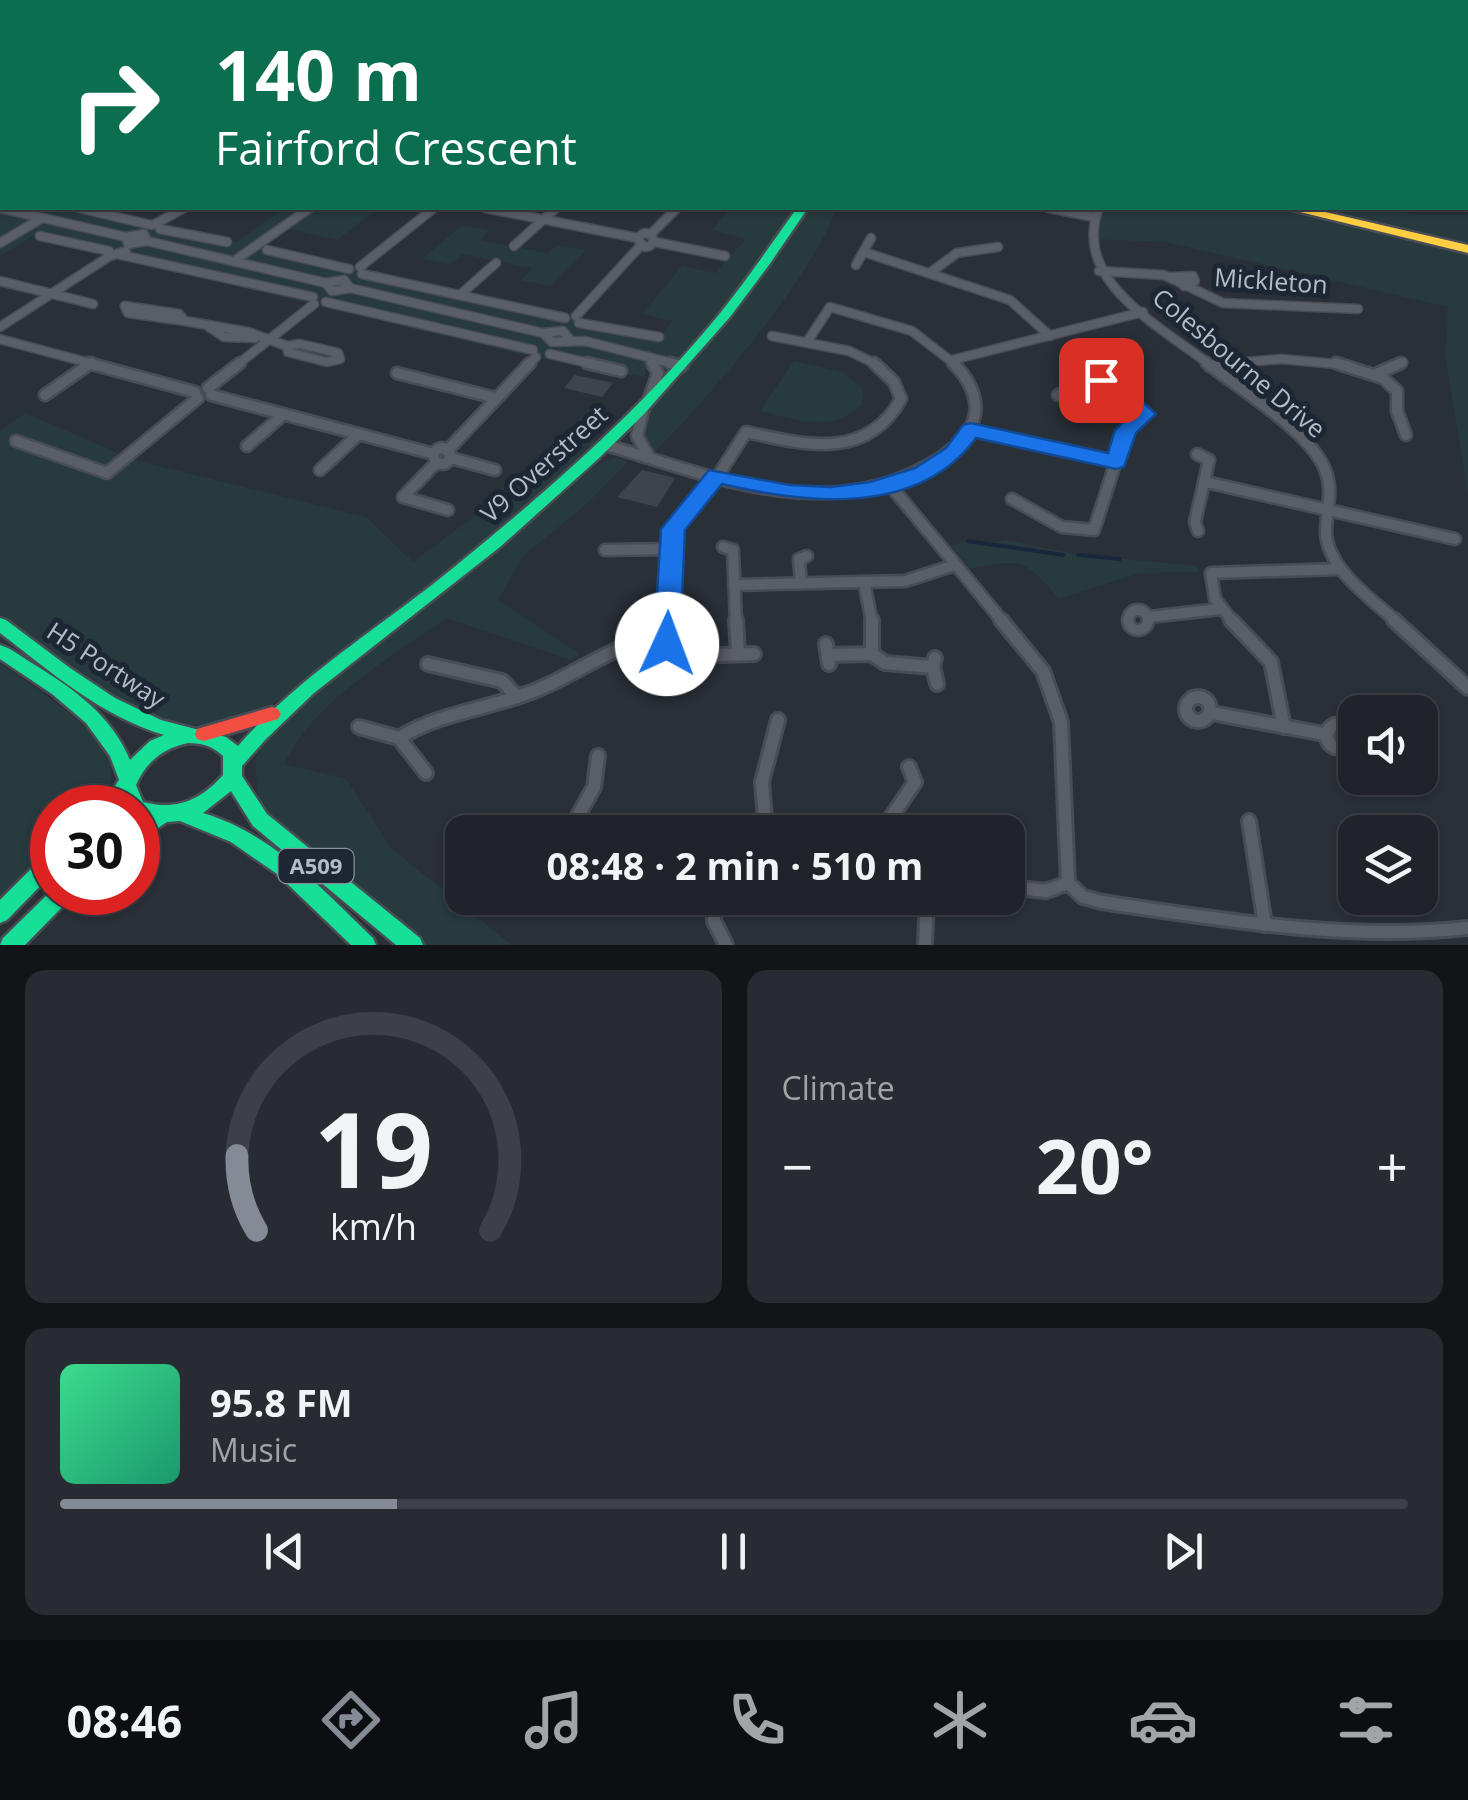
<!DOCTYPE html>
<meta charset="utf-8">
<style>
body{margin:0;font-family:"Open Sans",sans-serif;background:#282c32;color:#f1f3f6;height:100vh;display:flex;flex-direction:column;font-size:38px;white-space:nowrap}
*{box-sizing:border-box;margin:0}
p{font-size:32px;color:#a2a4a8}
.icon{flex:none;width:55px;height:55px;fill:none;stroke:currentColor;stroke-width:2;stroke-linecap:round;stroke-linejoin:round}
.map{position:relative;height:945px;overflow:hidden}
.side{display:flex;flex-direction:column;gap:25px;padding:25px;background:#121417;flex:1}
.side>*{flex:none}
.banner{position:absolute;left:0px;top:0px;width:1470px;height:210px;box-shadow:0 2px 8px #0004,0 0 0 2px #3d4147;background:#0b6e4f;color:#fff;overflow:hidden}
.tools{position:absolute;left:1338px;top:695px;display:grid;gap:20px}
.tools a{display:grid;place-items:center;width:100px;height:100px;border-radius:20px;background:#20242a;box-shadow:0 2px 8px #0004,0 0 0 2px #3d4147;font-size:50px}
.speed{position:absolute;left:30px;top:785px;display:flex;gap:20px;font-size:50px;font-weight:700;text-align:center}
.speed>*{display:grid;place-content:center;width:130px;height:130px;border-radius:50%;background:#20242a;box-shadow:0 2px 8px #0004,0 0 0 2px #3d4147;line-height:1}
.speed .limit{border:15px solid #d22;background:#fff;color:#111}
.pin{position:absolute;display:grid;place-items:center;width:85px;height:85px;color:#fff;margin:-42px;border-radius:20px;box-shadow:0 5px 15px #0006}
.me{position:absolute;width:110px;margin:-55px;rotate:2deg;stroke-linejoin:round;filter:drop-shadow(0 0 8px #0008)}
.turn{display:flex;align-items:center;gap:35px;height:210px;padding:0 50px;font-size:45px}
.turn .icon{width:130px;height:130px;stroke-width:2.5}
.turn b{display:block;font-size:70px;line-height:85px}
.big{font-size:75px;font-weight:700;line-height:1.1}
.side .tile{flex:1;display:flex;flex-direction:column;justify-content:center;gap:15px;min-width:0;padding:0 35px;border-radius:20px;background:#282c32}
.side .dial{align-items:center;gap:0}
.dial svg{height:260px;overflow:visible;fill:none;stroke:#3d4147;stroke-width:7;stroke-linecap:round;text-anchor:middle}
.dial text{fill:#f1f3f6;stroke:none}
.song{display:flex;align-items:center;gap:30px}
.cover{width:120px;height:120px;border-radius:15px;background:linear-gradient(135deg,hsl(150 70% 55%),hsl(160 70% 35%))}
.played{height:10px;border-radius:5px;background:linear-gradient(90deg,#848b96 25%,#3d4147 25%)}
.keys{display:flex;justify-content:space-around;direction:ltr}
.heat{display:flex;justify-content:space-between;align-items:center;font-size:55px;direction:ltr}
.side .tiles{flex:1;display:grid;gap:25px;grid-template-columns:1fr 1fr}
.tile:last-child{grid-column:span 2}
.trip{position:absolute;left:445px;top:815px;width:580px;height:100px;border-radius:20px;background:#20242a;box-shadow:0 2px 8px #0004,0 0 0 2px #3d4147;font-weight:700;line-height:100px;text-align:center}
.tabs{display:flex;height:160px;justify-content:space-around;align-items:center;background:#0d0e11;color:#a2a4a8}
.tabs .icon{width:70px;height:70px}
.tabs .active{color:#848b96}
.tabs b{font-size:45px;color:#f1f3f6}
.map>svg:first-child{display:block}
.green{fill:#273a3e}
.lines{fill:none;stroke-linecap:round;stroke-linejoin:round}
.stream{stroke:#19273c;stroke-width:4}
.building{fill:#3f444c}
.street-far3-casing{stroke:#484c55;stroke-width:10}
.street-far2-casing{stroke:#484c55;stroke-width:11}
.street-far1-casing{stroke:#484c55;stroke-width:15}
.street-casing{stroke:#484c55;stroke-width:18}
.fast-casing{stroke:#484c55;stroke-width:5}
.slow-casing{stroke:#484c55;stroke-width:5}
.jam-casing{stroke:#484c55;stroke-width:5}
.street-far3{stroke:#5a5e66;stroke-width:6}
.street-far2{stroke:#5a5e66;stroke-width:8}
.street-far1{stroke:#5a5e66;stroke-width:10}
.street{stroke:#5a5e66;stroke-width:12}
.fast{fill:#16e098;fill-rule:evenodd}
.slow{fill:#ffcf43;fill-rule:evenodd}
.jam{fill:#f24e42;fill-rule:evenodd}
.route{fill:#1a73e8;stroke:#114b97;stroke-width:2.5}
.labels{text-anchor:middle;stroke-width:10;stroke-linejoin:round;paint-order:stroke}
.shield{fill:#1d2633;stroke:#878f9c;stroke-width:2.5}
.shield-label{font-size:22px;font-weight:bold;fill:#b4bcc9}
.street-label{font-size:25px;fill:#b4bcc9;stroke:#1d2633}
</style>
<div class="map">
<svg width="1468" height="945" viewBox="0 0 1468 945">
<rect width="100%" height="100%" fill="#2a3038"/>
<g class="green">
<path d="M0 186 2 208H91L236 242 285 208H379L337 240 289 229 262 249 659 337 672 321 642 314 682 266 715 273 746 239 712 230 731 208H836C818 271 700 409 649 457L637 436 638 423 681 367 651 358 644 377 528 356 31 237 0 256Z"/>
<polygon points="1052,208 1385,208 1417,215 1468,215 1468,495 1445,356 1448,307 1165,242 1089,239 1094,217"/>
<polygon points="462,225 489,230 481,240 548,253 557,245 586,250 550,286 521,280 532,268 463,254 450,265 422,259"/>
<path d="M794 361 843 372 863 389 862 404C833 435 794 419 760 411Z"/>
<polygon points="589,409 610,417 592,436 598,444 468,560 302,687 263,709 231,720 193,726 126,712 0,624 0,431 25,413 134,460 366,517 413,562 496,500 533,464 571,448 592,426 578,421"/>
<path d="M613 458 628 462 589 502 522 557 498 600 580 654 570 660 447 618C390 658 316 699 284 764L346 779 392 849 512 945H412L260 820 255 758 281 717 483 564 595 466Z"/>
<path d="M973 539 979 546 1005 540 1074 554 1196 566 1199 572 1140 573 1059 599C1024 559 1023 558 970 569L951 546Z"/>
<path d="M0 663C31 687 108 730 111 771 112 785 105 796 98 807L52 808V855L0 907Z"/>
</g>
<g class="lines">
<g class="stream">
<polyline points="968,541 1063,555"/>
<polyline points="1078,555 1120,559"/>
</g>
</g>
<g class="building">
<polygon points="575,375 613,383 602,397 564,388"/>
<polygon points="642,470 675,478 657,507 617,497"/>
</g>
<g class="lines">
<defs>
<g id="street-far3">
<polyline points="542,0 663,0"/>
<polyline points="800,0 809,2"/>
<polyline points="1151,0 1159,2"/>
<polyline points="489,2 493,0"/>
<polyline points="779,2 783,0"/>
<polyline points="925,2 936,0"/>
<polyline points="1468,39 1468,43"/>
</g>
<g id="street-far2">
<polyline points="0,208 126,237 144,234 147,241"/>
<polyline points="79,208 151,225"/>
<polyline points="485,208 638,238"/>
<polyline points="1049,208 1094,217"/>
<path d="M1099 208C1070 281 1162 327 1210 365"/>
<polyline points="155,224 184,208"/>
<polyline points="160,229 227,242"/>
<circle cx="646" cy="240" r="7"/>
<polyline points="650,235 677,208"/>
<polyline points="40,236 109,251"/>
<polyline points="126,237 128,244 147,241 326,283 344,280 350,288"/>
<polyline points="655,242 725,256"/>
<polyline points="0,243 42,218"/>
<polyline points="514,246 556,208"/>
<polyline points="267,250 349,269"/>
<polyline points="864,252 1010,300 1050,336"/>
<polyline points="121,255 313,297"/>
<polyline points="234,261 310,208"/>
<polyline points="856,265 871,238"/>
<polyline points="360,267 434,208"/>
<polyline points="1099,271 1164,275 1223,303 1358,309"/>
<polyline points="931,272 957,253 998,247"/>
<polyline points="362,274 565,318"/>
<polyline points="1170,277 1193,276 1195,281 1184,286"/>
<polyline points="0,281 93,304"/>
<polyline points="326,283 332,291 350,288 543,333 563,331 570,340"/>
<polyline points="461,294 496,263"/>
<polyline points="326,302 533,350"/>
<polyline points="125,306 179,314 185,321 248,332 287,346"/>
<polyline points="125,306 128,313 185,321"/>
<polyline points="576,316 642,244"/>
<polyline points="579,323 659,337"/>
<polyline points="0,327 110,256 126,251"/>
<polyline points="209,327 224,337 255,338"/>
<polyline points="543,333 552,342 585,341 679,365"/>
<polyline points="772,336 849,351 878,365"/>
<polyline points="0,339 97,365"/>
<polyline points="807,342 830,307 912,331 956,365"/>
<polygon points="300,344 338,353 340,359 327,362 288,352 287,346"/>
<polyline points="550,354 597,365"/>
<polyline points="649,357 654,365"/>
<polyline points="952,360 1143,312"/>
<polyline points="88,365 91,363"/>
<polyline points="237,365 314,304"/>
<polyline points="528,365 536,357"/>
<polyline points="1213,365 1281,359 1347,365"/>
<polyline points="1395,365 1403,362"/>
</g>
<g id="street-far1">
<polyline points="88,363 195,392"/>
<polyline points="587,363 621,371"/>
<polyline points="670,363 682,366"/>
<path d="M1207 363C1240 389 1305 429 1323 465 1335 489 1326 508 1326 533 1328 570 1372 599 1397 622"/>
<polyline points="1336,363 1383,378 1397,391 1397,411 1406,435"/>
<polyline points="1210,366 1226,363"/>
<polyline points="397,373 496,398"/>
<polyline points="1378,373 1401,363"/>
<polyline points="208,388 240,363"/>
<polyline points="45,395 91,363"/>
<polyline points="211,395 434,454"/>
<polyline points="649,399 658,373 652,363"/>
<polyline points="643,411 637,436 649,457"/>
<polyline points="971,430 1116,462"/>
<polyline points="16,441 107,473 198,398"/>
<path d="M606 445C702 473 808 518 906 476 930 465 953 453 968 431 984 408 972 381 953 363"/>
<polyline points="247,446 284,414"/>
<circle cx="442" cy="456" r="8"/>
<polyline points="447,451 530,363"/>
<polyline points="1197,454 1209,460 1195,522 1198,531"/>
<polyline points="451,458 495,470"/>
<polyline points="437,462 403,497 448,510"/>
<polyline points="320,470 359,434"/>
<polyline points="1206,482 1455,539"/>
<polyline points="890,485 1003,622"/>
<path d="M1012 499 1062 527 1094 530 1126 430 1146 413C1115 387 1097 377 1058 395"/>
<polyline points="723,547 733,550 736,622"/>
<polyline points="605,550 671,549"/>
<polyline points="864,582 872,622"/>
<polyline points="801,583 799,559 807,556"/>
<polyline points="734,585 905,581 955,565"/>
<circle cx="1138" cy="620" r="10"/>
<polyline points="1149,617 1220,609"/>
<path d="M668 622 673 529 707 493 746 432C805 445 867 461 901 399L894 382 874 363"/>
<polyline points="1233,622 1215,599 1211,573 1340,569"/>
</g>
<g id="street">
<polyline points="736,620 738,654"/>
<polyline points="872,620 872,654"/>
<polyline points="1001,620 1043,671 1061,722 1068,883"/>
<polyline points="1231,620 1271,662 1284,727"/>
<polyline points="1394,620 1468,688"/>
<polyline points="667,644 668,620"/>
<polyline points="826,644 829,664"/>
<polyline points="720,655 754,654"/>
<polyline points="828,655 872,654 885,663 933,667 935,658"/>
<polyline points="428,664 502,681 517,697"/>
<polyline points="933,667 937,684"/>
<circle cx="1198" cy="709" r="12"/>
<polyline points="1212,713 1324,734"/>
<circle cx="1339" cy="736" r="12"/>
<polyline points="359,727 399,738 426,773"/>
<path d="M399 738C443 711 492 709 539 689 584 670 617 642 667 634"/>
<polyline points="1249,821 1265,925"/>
<polyline points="569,832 594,787 598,756"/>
<polyline points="766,832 762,782 778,720"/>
<polyline points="887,832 890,819 915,782 909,767"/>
<path d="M1068 883 1083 897 1102 902C1224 920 1345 941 1468 928"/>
<polyline points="1008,887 1046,891 1068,883"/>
<polyline points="713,898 714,921 726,945"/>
<polyline points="925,945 927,898"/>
</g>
<g id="fast">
<polygon points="83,0 95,0 96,2 86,2"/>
<polygon points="233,0 249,0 245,2 231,2"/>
<polygon points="1048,0 1060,0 1057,2 1047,2"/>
<polygon points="1374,0 1394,0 1396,2 1378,2"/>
<polygon points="1397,0 1419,0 1421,2 1401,2"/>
<path d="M797 208H808L769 265 730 317 644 414 597 460 500 547 314 693 265 740 242 766V776L267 814 420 938 423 945H396L253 826 231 791 203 813C273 834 322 889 373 938L376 945H351L277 874 231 842 180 821 167 822 138 841V822L143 818 138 817V808H125L124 804 121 808H100L119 780 110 756 86 723 52 694 0 659V645C13 649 23 658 35 665 74 689 112 716 130 760L150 741 164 735C101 716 51 672 0 633V618L6 620 70 668 115 698 161 720 226 737 238 746C300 675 381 627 453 568 549 490 643 408 721 312 748 278 772 243 797 208ZM188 743C203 743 212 746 223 756V775C201 800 176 811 143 802L136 785C146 762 163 748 188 743Z"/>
<polygon points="52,852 52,874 7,920 0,923 0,900 45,855"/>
<polygon points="52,890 52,892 74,892 71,898 25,945 0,945 3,938"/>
</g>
<polygon id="slow" points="1290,208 1308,208 1468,245 1468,253 1292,210"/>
<g id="jam">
<polygon points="2,54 2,60 0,61 0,55"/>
<polygon points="272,707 278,709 281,714 278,719 204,741 197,739 195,734 197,729"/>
</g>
</defs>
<use href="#street-far3" class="street-far3-casing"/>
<use href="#street-far2" class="street-far2-casing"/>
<use href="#street-far1" class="street-far1-casing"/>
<use href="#street" class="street-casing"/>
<use href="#fast" class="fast-casing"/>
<use href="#slow" class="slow-casing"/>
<use href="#jam" class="jam-casing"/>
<use href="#street-far3" class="street-far3"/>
<use href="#street-far2" class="street-far2"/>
<use href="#street-far1" class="street-far1"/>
<use href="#street" class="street"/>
<use href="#fast" class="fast"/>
<use href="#slow" class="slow"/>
<use href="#jam" class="jam"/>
</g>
<path class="route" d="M1101 374 1117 378 1156 414 1136 433 1124 467 1116 469 976 438C918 517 806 504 722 484L685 530 680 644 676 651H657L654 644 661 529 709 470 790 485 831 487 870 482 915 468 946 448 963 425 971 423 1108 453 1115 430 1133 413 1103 387 1094 385V376Z"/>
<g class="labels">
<rect class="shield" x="278.5" y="849" width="75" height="34" rx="8"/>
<g class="shield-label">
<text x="316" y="874">A509</text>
</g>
<g class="street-label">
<text transform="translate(1271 281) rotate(4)" y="9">Mickleton</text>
<text transform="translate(1239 363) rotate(40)" y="9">Colesbourne Drive</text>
<text transform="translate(544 464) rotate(-42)" y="9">V9 Overstreet</text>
<text transform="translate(106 665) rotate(33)" y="9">H5 Portway</text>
</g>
</g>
</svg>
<div class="tools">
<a><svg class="icon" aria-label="sound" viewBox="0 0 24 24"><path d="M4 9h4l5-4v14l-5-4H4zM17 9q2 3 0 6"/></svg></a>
<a><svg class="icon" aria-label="layers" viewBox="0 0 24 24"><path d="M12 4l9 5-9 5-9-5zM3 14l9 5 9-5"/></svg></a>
</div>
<div class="speed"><div class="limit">30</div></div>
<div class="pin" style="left:1101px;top:380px;background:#d93025"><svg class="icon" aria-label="arrive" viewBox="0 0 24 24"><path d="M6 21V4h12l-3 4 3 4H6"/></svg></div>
<svg class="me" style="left:667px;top:644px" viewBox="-20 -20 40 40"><circle r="19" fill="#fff"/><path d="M0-13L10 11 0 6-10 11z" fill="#1a73e8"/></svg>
<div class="trip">08:48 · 2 min · 510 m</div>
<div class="banner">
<div class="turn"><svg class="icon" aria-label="right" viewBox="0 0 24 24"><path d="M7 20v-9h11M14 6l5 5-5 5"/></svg><div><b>140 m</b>Fairford Crescent</div></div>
</div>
</div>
<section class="side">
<div class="tiles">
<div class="tile dial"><svg viewBox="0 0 100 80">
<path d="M14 69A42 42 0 1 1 86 69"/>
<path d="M14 69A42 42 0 0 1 8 46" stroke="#848b96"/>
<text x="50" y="56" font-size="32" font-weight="700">19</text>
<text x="50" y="72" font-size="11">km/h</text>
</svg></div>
<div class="tile"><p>Climate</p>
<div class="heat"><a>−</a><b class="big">20°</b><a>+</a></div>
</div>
<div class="tile">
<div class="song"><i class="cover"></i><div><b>95.8 FM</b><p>Music</p></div></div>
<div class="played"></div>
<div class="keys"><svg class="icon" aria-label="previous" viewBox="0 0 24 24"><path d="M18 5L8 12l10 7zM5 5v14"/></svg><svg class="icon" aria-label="pause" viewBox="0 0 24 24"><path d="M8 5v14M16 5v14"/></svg><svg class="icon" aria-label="next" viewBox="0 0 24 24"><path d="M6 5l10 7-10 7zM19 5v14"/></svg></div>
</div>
</div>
</section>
<nav class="tabs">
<b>08:46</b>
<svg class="icon active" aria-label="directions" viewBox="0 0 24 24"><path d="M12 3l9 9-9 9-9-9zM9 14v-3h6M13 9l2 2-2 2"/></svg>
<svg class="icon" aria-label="music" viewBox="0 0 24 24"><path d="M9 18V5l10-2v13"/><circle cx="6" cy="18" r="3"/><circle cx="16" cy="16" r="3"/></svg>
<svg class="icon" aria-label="phone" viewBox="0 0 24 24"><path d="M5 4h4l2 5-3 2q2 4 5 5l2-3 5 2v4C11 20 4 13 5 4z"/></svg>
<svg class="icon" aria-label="climate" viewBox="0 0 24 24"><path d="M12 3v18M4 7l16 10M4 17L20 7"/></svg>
<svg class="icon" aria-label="car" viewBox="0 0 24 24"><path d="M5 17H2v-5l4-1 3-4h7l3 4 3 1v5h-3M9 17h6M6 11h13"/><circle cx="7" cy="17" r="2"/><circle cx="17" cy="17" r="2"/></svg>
<svg class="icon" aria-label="filters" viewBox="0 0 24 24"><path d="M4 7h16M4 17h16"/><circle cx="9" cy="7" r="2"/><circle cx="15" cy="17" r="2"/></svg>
</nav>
